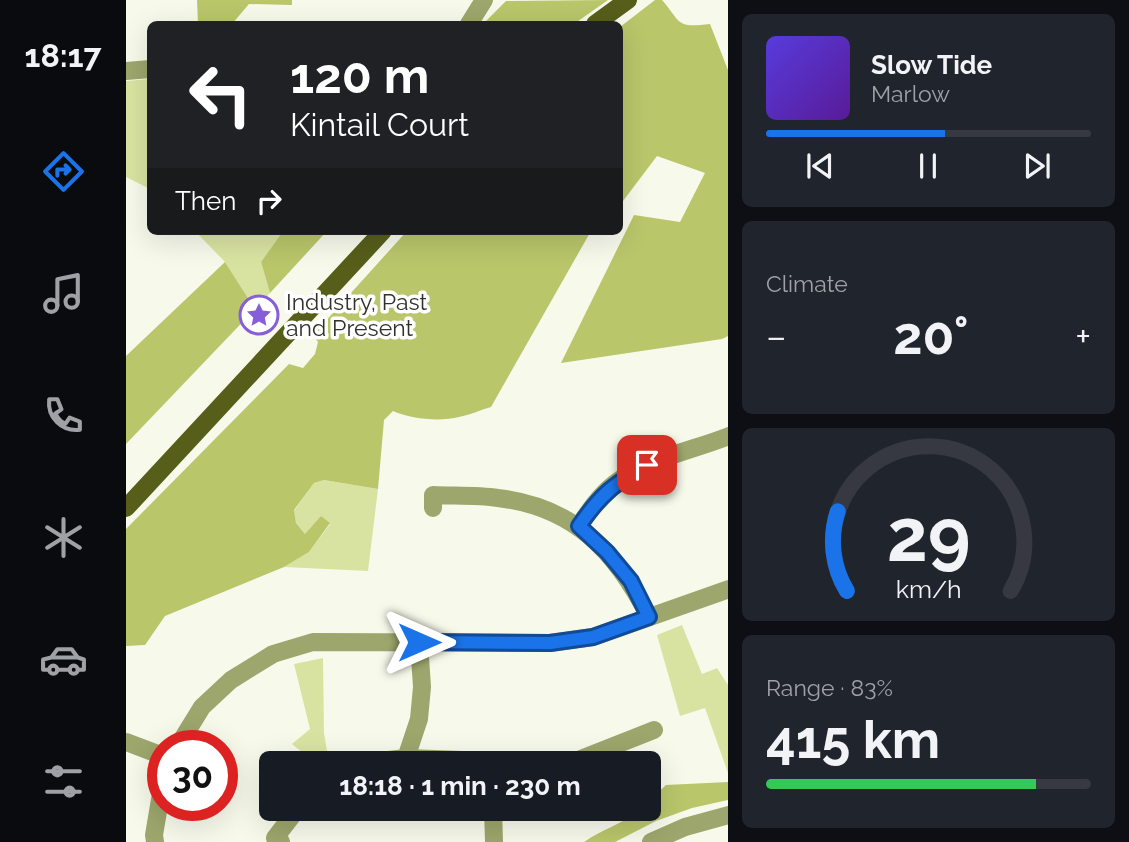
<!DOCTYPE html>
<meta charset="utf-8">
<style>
body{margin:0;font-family:Raleway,sans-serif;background:#20242c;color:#f1f3f6;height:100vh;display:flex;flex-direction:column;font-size:26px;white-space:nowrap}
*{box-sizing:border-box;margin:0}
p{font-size:23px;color:#9ea1a6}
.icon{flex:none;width:38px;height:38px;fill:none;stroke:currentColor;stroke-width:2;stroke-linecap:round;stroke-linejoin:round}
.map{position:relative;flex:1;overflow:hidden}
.side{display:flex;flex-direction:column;gap:14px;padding:14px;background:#0d0f14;width:401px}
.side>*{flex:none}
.guide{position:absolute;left:21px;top:21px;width:476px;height:214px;border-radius:10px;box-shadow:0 7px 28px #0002;background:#202124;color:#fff;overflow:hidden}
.speed{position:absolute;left:21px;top:730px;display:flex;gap:14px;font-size:35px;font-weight:700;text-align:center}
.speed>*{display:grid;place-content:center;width:91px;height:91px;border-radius:50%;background:#171b24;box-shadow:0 7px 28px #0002;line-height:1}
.speed .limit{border:10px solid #d22;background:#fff;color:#111}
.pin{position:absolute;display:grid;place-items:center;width:60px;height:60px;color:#fff;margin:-30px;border-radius:14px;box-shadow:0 4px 10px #0006}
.me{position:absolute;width:77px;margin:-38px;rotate:90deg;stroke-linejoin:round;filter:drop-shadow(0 0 5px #0008)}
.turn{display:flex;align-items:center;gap:24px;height:147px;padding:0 28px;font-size:32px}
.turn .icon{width:91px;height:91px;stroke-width:2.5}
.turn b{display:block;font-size:49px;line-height:60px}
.then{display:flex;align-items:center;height:66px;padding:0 28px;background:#0003;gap:14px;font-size:26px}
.big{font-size:52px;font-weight:700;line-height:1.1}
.side .tile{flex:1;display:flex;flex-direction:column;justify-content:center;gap:10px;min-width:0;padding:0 24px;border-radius:10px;background:#20242c}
.side .dial{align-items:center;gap:0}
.dial svg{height:182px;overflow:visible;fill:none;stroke:#363941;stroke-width:7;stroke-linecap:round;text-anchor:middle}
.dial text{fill:#f1f3f6;stroke:none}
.song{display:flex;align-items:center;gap:21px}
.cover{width:84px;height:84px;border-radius:10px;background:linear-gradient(135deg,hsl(250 70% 55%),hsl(270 70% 35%))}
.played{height:7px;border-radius:4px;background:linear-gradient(90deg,#1a73e8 55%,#363941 55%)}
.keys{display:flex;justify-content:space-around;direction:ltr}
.heat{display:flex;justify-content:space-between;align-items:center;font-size:38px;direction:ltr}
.charge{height:10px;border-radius:5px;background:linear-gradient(90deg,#34c759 83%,#363941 0)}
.trip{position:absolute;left:133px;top:751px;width:402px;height:70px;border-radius:10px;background:#171b24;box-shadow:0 7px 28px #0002;font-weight:700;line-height:70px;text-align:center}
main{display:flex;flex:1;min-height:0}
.menu{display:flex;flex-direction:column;width:126px;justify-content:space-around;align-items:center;background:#090b0e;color:#9ea1a6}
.menu .icon{width:49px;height:49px}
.menu .current{color:#1a73e8}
.menu b{font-size:32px;color:#f1f3f6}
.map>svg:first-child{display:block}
.green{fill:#d9e3a1}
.forest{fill:#b9c66a}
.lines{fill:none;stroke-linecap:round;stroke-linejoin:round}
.minor{stroke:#9da66c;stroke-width:18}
.major{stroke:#575e1a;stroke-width:18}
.route-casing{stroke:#114b97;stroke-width:18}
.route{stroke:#1a73e8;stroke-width:12}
.labels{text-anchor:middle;stroke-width:7;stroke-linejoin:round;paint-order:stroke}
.poi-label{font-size:23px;fill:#30312c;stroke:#fff;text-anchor:start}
</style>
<main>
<nav class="menu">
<b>18:17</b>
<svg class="icon current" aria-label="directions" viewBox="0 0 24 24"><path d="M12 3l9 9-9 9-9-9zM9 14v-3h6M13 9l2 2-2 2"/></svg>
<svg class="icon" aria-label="music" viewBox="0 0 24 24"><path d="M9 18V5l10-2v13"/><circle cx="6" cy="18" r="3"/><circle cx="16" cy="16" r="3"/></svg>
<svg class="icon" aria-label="phone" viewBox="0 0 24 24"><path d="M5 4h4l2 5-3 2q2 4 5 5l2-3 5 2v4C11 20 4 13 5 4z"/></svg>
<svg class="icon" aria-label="climate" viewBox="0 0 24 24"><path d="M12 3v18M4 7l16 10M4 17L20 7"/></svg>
<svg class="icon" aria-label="car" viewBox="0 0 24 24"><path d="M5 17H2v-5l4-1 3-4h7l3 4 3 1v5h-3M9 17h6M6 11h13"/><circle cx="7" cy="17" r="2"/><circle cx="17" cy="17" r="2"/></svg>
<svg class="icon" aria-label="filters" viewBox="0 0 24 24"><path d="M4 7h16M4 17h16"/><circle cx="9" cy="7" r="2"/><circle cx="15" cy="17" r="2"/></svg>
</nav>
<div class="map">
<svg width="603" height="842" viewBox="0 0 603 842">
<rect width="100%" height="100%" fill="#f7faeb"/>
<g class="green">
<polygon points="24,79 24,189 0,177 0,81"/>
<polygon points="69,231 157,231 135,262 144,293 129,309 99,262"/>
<polygon points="198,480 252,489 242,571 158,567 183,552 204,524 195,516 180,535 170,523 168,511 188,483"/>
<polygon points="556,625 576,674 591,668 602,685 602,773 579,708 554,716 531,635"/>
<polygon points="197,658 198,733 203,763 189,763 166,744 184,729 168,664"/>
</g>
<g class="forest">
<polygon points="71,0 166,0 166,5 123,4 106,24 72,24"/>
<polygon points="482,0 448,24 357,24 380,1"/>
<path d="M529 0H536C556 23 549 28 584 24L602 70V336L596 339 435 363 508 215 554 222 579 173 531 156 497 201 494 202V27Z"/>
<polygon points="157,231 201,231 144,293 135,262"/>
<path d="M281 231H465L365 407C354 410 344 415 333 417 314 422 285 419 267 411L258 420 252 489 198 480 188 483 168 510 170 523 179 534 195 516 204 523 183 552 158 567 39 616 19 645 0 646V529L163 364 177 368 189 354 192 342 187 335Z"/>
<polygon points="99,262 129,309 0,444 0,356"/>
<path d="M602 782V800L566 808 530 821 489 842H458C476 829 498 824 514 809L523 808V801L540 785Z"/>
</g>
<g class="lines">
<g class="minor">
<polyline points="343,24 358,0"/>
<polyline points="0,71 24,69"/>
<path d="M307 508V495C328 496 351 495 372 498 449 507 490 552 523 617"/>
<path d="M453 526C463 511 473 496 488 484 520 459 565 451 603 436"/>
<polyline points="0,742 37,756"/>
<polyline points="52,746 76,707 105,680 147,654 187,642 424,643 467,637 603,589"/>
<polyline points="280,758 293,719 296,687 293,642"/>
<polyline points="236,763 280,758 365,761 452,760 528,730"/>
<polyline points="367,808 368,842"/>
<polyline points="29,842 28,835 37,782"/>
<polyline points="155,842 149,838 172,808"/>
<polyline points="525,842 559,827 603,815"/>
</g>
<g class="major">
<polyline points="469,24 502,0"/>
<polyline points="0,508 257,231"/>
</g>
</g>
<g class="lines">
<defs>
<path id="route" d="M293 642 424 643 467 637 523 617 505 581 481 552 453 526C475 494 488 484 521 465"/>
</defs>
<use href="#route" class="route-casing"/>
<use href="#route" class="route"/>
</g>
<defs>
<symbol id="sight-ring" viewBox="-11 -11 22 22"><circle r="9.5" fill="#fff" stroke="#865ed8" stroke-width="1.5"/><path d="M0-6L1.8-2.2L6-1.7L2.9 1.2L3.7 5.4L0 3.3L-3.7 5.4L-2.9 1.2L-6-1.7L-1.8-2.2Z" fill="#865ed8"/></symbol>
</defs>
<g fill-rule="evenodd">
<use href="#sight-ring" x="111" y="293" width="44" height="44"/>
</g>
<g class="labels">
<g class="poi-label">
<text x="160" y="310">Industry, Past<tspan x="160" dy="26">and Present</tspan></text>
</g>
</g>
</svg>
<div class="speed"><div class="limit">30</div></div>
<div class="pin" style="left:521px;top:465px;background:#d93025"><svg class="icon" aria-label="arrive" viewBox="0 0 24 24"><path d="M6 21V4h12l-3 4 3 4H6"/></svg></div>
<svg class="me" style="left:293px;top:642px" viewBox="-20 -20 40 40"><path d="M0-17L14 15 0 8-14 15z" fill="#1a73e8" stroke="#fff" stroke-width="4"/></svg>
<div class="trip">18:18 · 1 min · 230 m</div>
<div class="guide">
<div class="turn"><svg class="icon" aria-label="left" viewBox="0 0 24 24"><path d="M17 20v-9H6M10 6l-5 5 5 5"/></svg><div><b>120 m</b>Kintail Court</div></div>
<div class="then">Then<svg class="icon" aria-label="right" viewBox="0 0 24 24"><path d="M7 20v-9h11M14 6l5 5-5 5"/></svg></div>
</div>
</div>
<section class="side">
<div class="tile">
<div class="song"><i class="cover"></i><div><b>Slow Tide</b><p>Marlow</p></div></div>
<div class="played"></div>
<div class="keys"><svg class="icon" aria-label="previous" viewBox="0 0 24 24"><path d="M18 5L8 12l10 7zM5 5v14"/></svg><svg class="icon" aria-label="pause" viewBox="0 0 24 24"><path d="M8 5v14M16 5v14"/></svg><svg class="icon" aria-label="next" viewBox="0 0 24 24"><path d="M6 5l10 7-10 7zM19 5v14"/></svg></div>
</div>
<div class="tile"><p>Climate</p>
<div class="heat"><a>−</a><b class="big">20°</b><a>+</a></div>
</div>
<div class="tile dial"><svg viewBox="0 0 100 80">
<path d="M14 69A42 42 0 1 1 86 69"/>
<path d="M14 69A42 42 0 0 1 10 34" stroke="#1a73e8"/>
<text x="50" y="56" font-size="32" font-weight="700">29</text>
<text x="50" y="72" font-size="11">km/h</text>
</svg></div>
<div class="tile"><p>Range · 83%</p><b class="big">415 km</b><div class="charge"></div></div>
</section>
</main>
